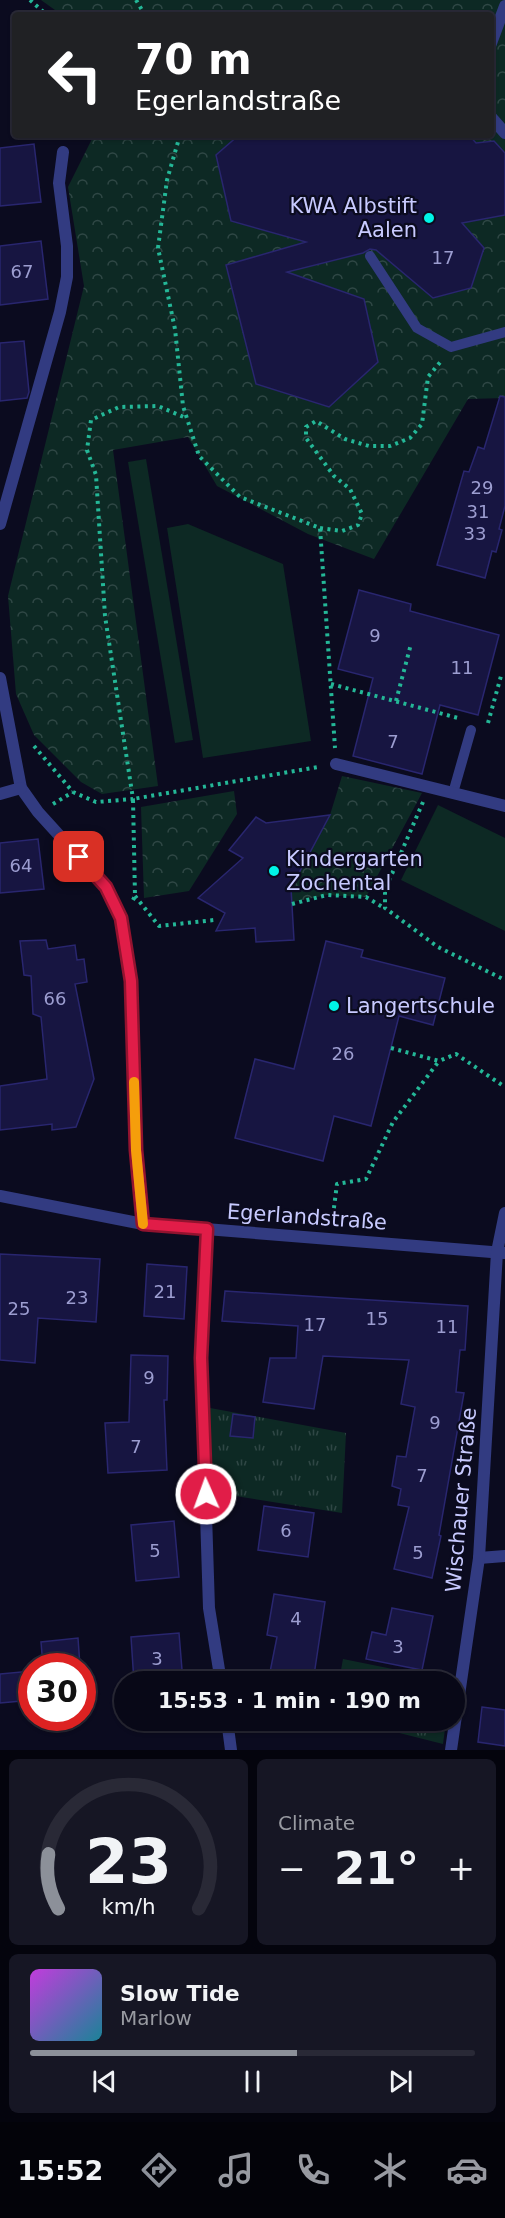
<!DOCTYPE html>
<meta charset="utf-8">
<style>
body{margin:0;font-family:"DejaVu Sans",sans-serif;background:#161624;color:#f1f3f6;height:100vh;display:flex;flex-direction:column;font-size:22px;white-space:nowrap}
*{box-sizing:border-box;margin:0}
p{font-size:20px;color:#989aa1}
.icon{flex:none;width:33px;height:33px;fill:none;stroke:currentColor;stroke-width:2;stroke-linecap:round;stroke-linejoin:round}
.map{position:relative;height:1750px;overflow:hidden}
.side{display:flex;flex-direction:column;gap:9px;padding:9px;background:#04040d;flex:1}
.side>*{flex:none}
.guide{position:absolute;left:12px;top:12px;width:482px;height:126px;border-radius:6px;box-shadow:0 2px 4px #0004,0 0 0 2px #292936;background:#202124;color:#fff;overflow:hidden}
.speed{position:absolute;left:18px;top:1653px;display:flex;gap:12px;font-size:30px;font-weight:700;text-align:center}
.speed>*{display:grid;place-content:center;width:78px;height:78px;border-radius:50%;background:#080817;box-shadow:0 2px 4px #0004,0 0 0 2px #292936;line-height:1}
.speed .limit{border:9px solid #d22;background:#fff;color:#111}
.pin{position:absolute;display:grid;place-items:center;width:51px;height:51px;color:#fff;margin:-26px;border-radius:12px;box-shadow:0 3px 9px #0006}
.me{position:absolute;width:66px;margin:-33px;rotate:358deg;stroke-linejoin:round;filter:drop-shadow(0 0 4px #0008)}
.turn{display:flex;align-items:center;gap:21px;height:126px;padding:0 24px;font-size:27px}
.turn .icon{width:78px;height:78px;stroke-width:2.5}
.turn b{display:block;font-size:42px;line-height:51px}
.big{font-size:45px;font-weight:800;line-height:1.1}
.side .tile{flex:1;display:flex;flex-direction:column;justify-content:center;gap:9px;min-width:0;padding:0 21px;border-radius:9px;background:#161624}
.side .dial{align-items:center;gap:0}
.dial svg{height:156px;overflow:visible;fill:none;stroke:#292936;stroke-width:7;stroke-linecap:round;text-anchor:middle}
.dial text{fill:#f1f3f6;stroke:none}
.song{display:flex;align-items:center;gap:18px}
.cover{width:72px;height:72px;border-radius:9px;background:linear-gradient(135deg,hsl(290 70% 55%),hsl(190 70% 35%))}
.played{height:6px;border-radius:3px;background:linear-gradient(90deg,#8c9099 60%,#292936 60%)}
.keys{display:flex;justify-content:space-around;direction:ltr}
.heat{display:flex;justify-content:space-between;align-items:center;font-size:33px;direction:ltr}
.side .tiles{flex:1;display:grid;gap:9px;grid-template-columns:1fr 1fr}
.tile:last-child{grid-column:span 2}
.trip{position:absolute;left:114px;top:1671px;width:351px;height:60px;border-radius:30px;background:#080817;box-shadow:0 2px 4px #0004,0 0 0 2px #292936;font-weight:800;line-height:60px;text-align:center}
.menu{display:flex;height:96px;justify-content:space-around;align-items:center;background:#030309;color:#989aa1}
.menu .icon{width:42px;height:42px}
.menu .current{color:#8c9099}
.menu b{font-size:27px;color:#f1f3f6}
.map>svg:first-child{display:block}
.grass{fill:url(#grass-tufts)}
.park{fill:url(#park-crowns)}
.garden{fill:#0d2924}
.building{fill:#171541;stroke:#29266f;stroke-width:1.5}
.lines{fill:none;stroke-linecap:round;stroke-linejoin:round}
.path{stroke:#24b797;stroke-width:4;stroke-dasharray:3 4.5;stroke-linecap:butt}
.service{stroke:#323b81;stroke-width:10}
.minor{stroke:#323b81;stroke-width:12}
.route-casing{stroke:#92132f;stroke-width:15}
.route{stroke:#e11d48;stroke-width:10}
.slow{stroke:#f59e0b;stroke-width:10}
.poi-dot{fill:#00f3e6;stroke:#0b0b1f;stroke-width:2}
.labels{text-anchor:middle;stroke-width:4.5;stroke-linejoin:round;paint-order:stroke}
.number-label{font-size:18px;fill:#9c9dd0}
.poi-label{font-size:21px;fill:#c8caff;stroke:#0b0b1f;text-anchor:start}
.street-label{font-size:21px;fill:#c8caff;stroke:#0b0b1f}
</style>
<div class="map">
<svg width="505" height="1750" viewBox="0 0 505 1750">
<defs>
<pattern id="grass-tufts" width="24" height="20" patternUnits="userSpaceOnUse" patternTransform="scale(1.5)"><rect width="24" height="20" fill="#0d2924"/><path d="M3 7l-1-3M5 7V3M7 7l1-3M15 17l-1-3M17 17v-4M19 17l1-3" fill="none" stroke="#2f4745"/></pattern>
<pattern id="park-crowns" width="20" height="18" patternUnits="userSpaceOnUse" patternTransform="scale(1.5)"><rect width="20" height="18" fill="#0d2924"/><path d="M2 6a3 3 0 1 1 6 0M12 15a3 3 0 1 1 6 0" fill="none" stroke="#2f4745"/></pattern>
</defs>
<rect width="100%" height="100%" fill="#0b0b1f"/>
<g class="grass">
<polygon points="210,1408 346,1433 342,1513 210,1492"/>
<polygon points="343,1659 452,1681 339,1681"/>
<polygon points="352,1721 446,1721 443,1744"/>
</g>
<g class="park">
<polygon points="41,0 505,0 505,398 468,399 374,559 308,534 217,486 188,437 113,450 158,786 102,794 81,782 34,735 16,694 8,596 84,286 68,187 94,135 490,135 490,15 62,15"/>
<polygon points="342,776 422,793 366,897 327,895 283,904 330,815"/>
<polygon points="234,791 237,814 189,891 144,898 141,807"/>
</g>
<g class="garden">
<polygon points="146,459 193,740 175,743 128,462"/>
<polygon points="188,524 283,564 311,741 203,758 167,528"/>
<polygon points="438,805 505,838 505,931 401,880"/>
</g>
<g class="building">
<polygon points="239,135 469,135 476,143 494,141 505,153 505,215 462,223 484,248 471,288 433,298 376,250 370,249 363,253 287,272 364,299 378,362 329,407 256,384 226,265 306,242 231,221 216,155"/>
<polygon points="34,144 41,202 0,206 0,148"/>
<polygon points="41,241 48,299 0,305 0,246"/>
<polygon points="24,341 29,392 27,398 0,401 0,343"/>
<polygon points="500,396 505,397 505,506 499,529 502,530 496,552 492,551 485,578 437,565 464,471 469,472 478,447 484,449"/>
<polygon points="359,590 411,604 410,611 499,635 478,715 440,705 422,774 353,756 373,678 338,669"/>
<polygon points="330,815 291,888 294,940 256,942 255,928 216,931 225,913 198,898 243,858 229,850 256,817 266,823"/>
<polygon points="38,839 44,889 0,893 0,843"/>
<polygon points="46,940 48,949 75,945 77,960 84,959 87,982 75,984 94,1079 76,1127 52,1130 52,1124 0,1130 0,1086 47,1079 41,1017 33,1014 31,976 24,975 20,941"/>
<polygon points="326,941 363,950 361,957 445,978 433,1025 399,1016 371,1126 334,1116 323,1161 235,1138 255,1059 294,1069"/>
<polygon points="0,1254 100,1259 96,1322 38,1318 35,1363 0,1360"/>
<polygon points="147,1264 187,1267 184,1319 144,1316"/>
<polygon points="225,1291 468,1306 465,1350 460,1350 456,1392 464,1393 439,1535 441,1536 432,1578 394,1569 409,1507 398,1505 401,1489 392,1486 397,1456 406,1457 415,1407 401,1404 409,1360 323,1356 314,1409 263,1402 270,1358 296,1358 298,1326 222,1321"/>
<polygon points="131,1355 168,1356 167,1400 164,1400 167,1470 108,1473 105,1423 129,1422"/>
<polygon points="233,1414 255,1417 253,1438 230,1436"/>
<polygon points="264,1506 314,1513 308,1557 258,1550"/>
<polygon points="174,1521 179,1577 136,1581 131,1525"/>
<polygon points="274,1594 325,1602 313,1682 268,1682 277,1637 267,1635"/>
<polygon points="392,1608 433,1616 422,1670 366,1659 372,1632 386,1635"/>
<polygon points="179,1633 183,1682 134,1682 131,1637"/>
<polygon points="78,1638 80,1666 43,1666 41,1642"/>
<polygon points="32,1671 32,1700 0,1703 0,1674"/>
<polygon points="482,1707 505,1710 505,1746 478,1742"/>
</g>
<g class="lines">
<g class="path">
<polyline points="30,0 47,15"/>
<polyline points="136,0 145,15"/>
<polyline points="180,135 167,180 158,248 175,329 183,406 199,456 240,497 320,528 335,748"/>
<polyline points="320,528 342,531 358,525 362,514 350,489 334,476 306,438 306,427 316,421 345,439 369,446 390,446 410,438 422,424 428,377 442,360"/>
<polyline points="331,684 458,718"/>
<polyline points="396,701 411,644"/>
<polyline points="488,723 501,676"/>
<polyline points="34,746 73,792 96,802 133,799 105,616 96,475 87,450 91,420 119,407 158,406 186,418"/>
<polyline points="423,802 385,890 385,908 438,947 505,980"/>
<polyline points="53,804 73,792"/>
<polyline points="135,896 159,926 214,920"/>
<polyline points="133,900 135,896 133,799 318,767"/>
<polyline points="292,904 327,895 366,897 384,908"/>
<polyline points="391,1048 439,1061 456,1054 505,1087"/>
<polyline points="332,1223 337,1184 366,1179 393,1122 439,1061"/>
</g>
<g class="service">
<polyline points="370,256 417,328 451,347 505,332"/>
<polyline points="453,793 471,730"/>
</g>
<g class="minor">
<polyline points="490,46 505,6"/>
<polyline points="490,116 505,133"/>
<polyline points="0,524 60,312 67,277 67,246 59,183 63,152"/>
<polyline points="0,678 21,788 38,812 106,887 121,918 131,981 136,1150 143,1224"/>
<polyline points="336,764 505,806"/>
<polyline points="0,794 21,788"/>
<polyline points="0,1196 143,1224 504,1253"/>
<polyline points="207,1229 201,1358 209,1608 221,1682"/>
<polyline points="479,1558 505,1556"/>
<polyline points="227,1720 231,1750"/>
<polyline points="451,1750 479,1558 497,1252 505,1213"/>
</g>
</g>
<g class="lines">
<defs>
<polyline id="route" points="79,857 106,887 121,918 131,981 136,1150 143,1224 207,1229 201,1358 206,1494"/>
</defs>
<use href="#route" class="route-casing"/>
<use href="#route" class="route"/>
<polyline class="slow" points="134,1082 136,1150 143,1224"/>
</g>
<g class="poi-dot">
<circle cx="429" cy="218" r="6"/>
<circle cx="274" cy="871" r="6"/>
<circle cx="334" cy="1006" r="6"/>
</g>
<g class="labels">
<g class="number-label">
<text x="443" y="264">17</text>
<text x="22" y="278">67</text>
<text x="482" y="494">29</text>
<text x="478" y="518">31</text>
<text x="475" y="540">33</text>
<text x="375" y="642">9</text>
<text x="462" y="674">11</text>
<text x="393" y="748">7</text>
<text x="21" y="872">64</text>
<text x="55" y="1005">66</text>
<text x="343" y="1060">26</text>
<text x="165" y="1298">21</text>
<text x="77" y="1304">23</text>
<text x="19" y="1315">25</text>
<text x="377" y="1325">15</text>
<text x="315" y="1331">17</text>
<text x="447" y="1333">11</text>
<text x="149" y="1384">9</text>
<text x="435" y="1429">9</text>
<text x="136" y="1453">7</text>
<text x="422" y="1482">7</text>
<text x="286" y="1537">6</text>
<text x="155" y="1557">5</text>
<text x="418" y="1559">5</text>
<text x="296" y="1625">4</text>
<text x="398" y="1653">3</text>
<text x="157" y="1665">3</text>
</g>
<g class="poi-label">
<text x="417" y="213" text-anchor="end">KWA Albstift<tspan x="417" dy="24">Aalen</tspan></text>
<text x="286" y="866">Kindergarten<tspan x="286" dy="24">Zochental</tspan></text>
<text x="346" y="1013">Langertschule</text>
</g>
<g class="street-label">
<text transform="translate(307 1217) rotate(4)" y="7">Egerlandstraße</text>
<text transform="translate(461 1500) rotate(-85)" y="7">Wischauer Straße</text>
</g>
</g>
</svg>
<div class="speed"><div class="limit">30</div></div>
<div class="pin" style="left:79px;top:857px;background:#d93025"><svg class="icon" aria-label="arrive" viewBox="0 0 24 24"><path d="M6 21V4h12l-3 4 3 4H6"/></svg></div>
<svg class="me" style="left:206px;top:1494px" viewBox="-20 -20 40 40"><circle r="17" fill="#e11d48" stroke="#fff" stroke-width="3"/><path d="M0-11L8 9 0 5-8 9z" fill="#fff"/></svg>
<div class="trip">15:53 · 1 min · 190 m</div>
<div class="guide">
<div class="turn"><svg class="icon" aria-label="left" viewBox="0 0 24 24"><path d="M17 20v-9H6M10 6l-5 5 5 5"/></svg><div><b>70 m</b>Egerlandstraße</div></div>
</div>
</div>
<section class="side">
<div class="tiles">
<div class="tile dial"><svg viewBox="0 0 100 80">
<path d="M14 69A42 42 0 1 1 86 69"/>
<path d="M14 69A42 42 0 0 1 9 41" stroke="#8c9099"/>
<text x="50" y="56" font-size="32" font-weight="700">23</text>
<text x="50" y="72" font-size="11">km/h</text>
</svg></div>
<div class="tile"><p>Climate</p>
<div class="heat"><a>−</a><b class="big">21°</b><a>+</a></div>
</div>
<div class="tile">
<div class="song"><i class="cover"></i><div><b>Slow Tide</b><p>Marlow</p></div></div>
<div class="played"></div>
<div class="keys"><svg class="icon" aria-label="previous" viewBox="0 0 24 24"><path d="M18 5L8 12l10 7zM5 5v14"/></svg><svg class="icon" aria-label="pause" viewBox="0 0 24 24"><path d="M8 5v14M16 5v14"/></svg><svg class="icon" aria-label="next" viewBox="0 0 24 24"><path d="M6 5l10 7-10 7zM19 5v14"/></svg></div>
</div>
</div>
</section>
<nav class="menu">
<b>15:52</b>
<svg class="icon current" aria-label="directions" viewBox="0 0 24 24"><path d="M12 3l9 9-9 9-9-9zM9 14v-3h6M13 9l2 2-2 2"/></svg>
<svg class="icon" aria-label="music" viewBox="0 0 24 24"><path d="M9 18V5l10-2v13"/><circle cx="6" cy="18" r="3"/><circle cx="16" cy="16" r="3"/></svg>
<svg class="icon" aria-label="phone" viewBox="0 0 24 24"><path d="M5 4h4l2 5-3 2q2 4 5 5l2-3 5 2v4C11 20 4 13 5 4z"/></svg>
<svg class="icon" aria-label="climate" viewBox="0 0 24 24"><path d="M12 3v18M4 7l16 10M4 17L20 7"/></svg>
<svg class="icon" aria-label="car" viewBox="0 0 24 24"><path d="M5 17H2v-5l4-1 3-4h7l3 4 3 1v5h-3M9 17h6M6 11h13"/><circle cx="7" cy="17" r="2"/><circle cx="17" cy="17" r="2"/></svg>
</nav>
